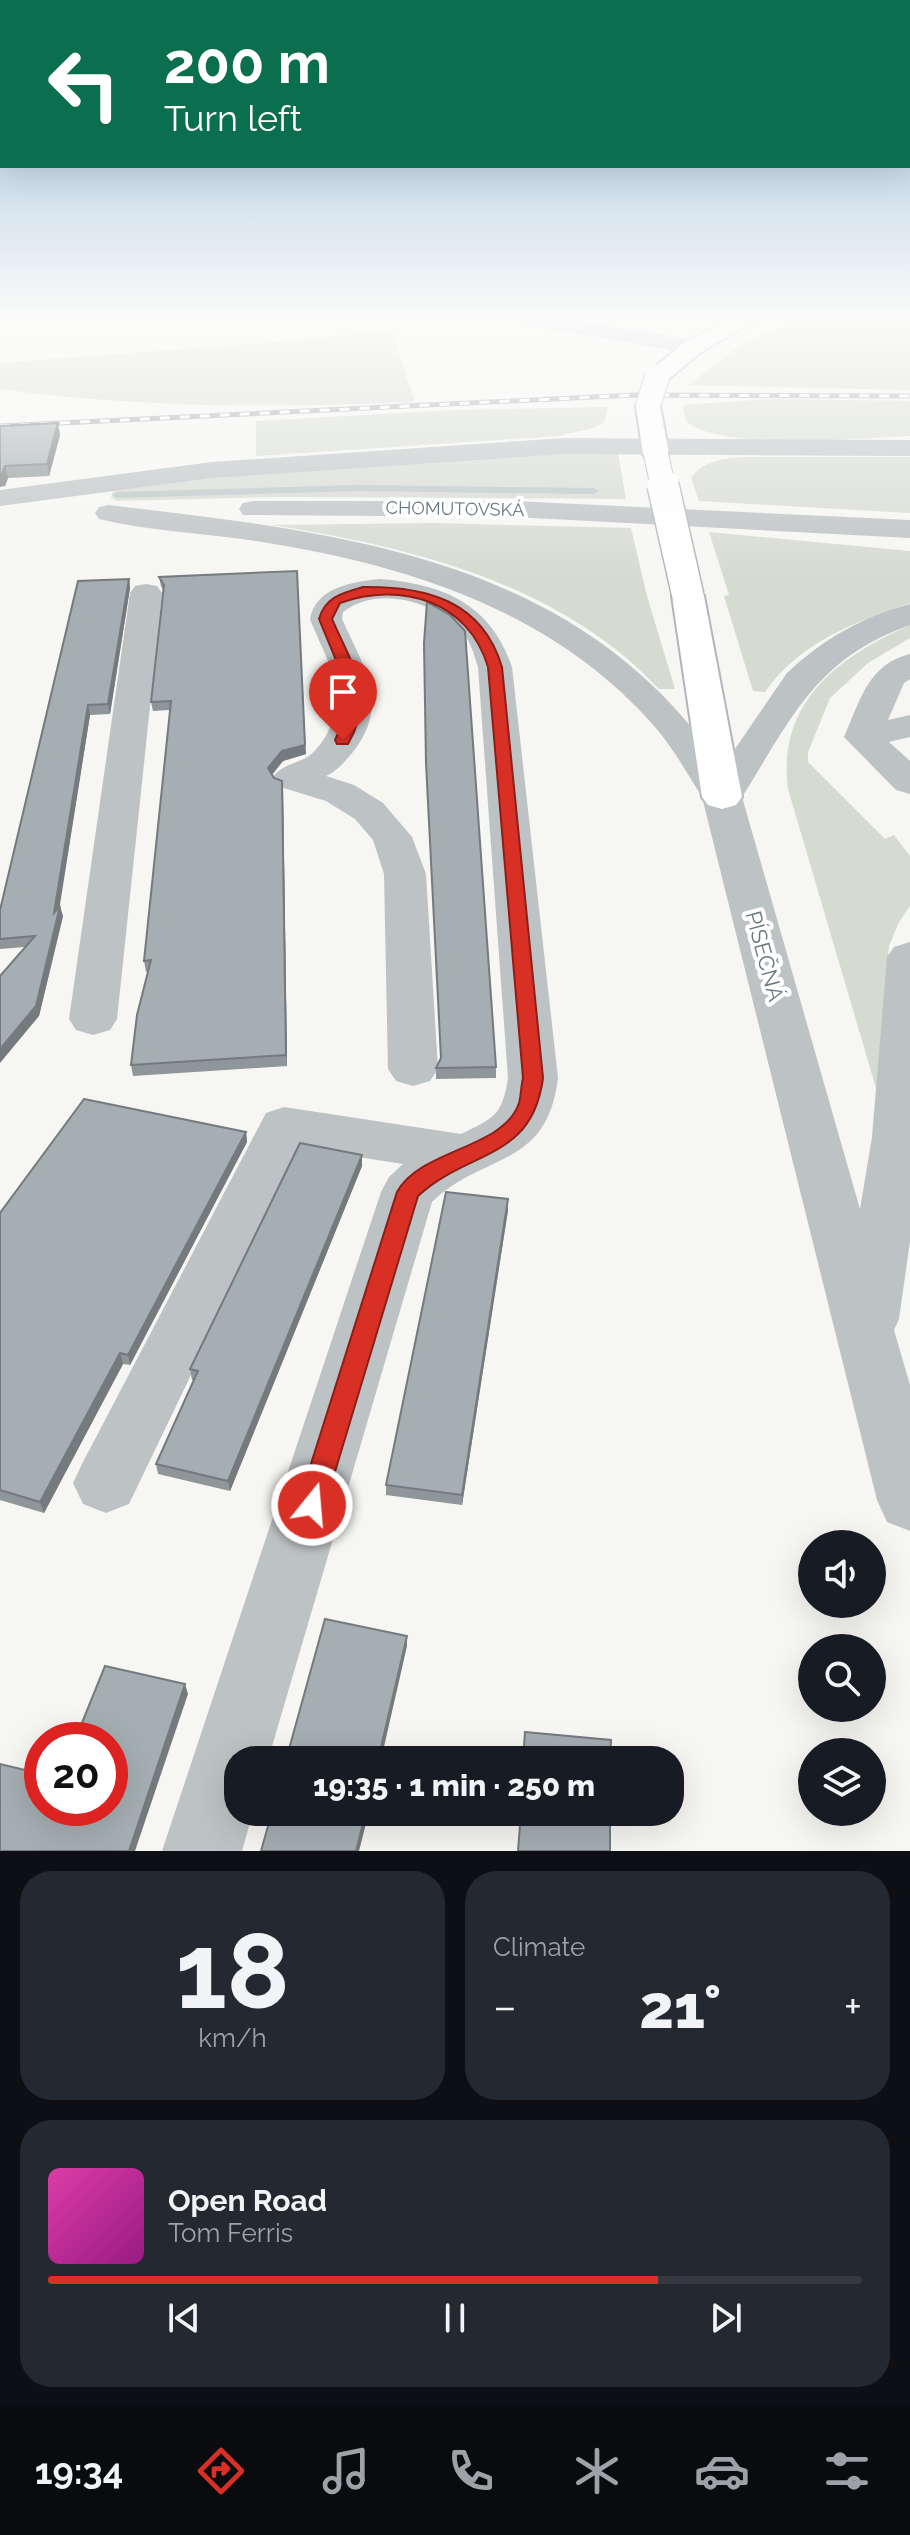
<!DOCTYPE html>
<meta charset="utf-8">
<style>
body{margin:0;font-family:Raleway,sans-serif;background:#242831;color:#f1f3f6;height:100vh;display:flex;flex-direction:column;font-size:30px;white-space:nowrap}
*{box-sizing:border-box;margin:0}
p{font-size:26px;color:#9ea1a6}
.icon{flex:none;width:44px;height:44px;fill:none;stroke:currentColor;stroke-width:2;stroke-linecap:round;stroke-linejoin:round}
.map{position:relative;height:1851px;overflow:hidden}
.details{display:flex;flex-direction:column;gap:20px;padding:20px;background:#0d0f14;flex:1}
.details>*{flex:none}
.top-card{position:absolute;left:0px;top:0px;width:910px;height:168px;box-shadow:0 8px 32px #0002;background:#0b6e4f;color:#fff;overflow:hidden}
.buttons{position:absolute;left:798px;top:1530px;display:grid;gap:16px}
.buttons a{display:grid;place-items:center;width:88px;height:88px;border-radius:50%;background:#171b24;box-shadow:0 8px 32px #0002;font-size:40px}
.speed{position:absolute;left:24px;top:1722px;display:flex;gap:16px;font-size:40px;font-weight:700;text-align:center}
.speed>*{display:grid;place-content:center;width:104px;height:104px;border-radius:50%;background:#171b24;box-shadow:0 8px 32px #0002;line-height:1}
.speed .limit{border:12px solid #d22;background:#fff;color:#111}
.pin{position:absolute;display:grid;place-items:center;width:68px;height:68px;color:#fff;margin:-82px -34px;border-radius:50% 50% 50% 0;rotate:-45deg;box-shadow:0 0 8px #0007}
.pin .icon{rotate:45deg}
.me{position:absolute;width:88px;margin:-44px;rotate:17deg;stroke-linejoin:round;filter:drop-shadow(0 0 6px #0008)}
.turn{display:flex;align-items:center;gap:28px;height:168px;padding:0 32px;font-size:36px}
.turn .icon{width:104px;height:104px;stroke-width:2.5}
.turn b{display:block;font-size:56px;line-height:68px}
.big{font-size:60px;font-weight:800;line-height:1.1}
.details .tile{flex:1;display:flex;flex-direction:column;justify-content:center;gap:12px;min-width:0;padding:0 28px;border-radius:32px;background:#242831}
.details .dial{align-items:center;gap:0}
.dial b{font-size:104px;line-height:1}
.song{display:flex;align-items:center;gap:24px}
.cover{width:96px;height:96px;border-radius:12px;background:linear-gradient(135deg,hsl(320 70% 55%),hsl(310 70% 35%))}
.played{height:8px;border-radius:4px;background:linear-gradient(90deg,#d93025 75%,#363941 75%)}
.keys{display:flex;justify-content:space-around;direction:ltr}
.heat{display:flex;justify-content:space-between;align-items:center;font-size:44px;direction:ltr}
.details .tiles{flex:1;display:grid;gap:20px;grid-template-columns:1fr 1fr}
.tile:last-child{grid-column:span 2}
.trip{position:absolute;left:224px;top:1746px;width:460px;height:80px;border-radius:32px;background:#171b24;box-shadow:0 8px 32px #0002;font-weight:800;line-height:80px;text-align:center}
.menu{display:flex;height:128px;justify-content:space-around;align-items:center;background:#090b0e;color:#9ea1a6}
.menu .icon{width:56px;height:56px}
.menu .on{color:#d93025}
.menu b{font-size:36px;color:#f1f3f6}
.map>svg:first-child{display:block}
.green{fill:#d6dbd2}
.lines{fill:none;stroke-linecap:round;stroke-linejoin:round}
.stream{fill:#b7c3c6;fill-rule:evenodd}
.major-casing{stroke:#b0b6b9;stroke-width:4}
.minor{fill:#bdc2c4;fill-rule:evenodd}
.major{fill:#fff;fill-rule:evenodd}
.rail-casing{stroke:#9fa6aa;stroke-width:5}
.rail{stroke:#fff;stroke-width:3;stroke-dasharray:10;stroke-linecap:butt}
.major-bridge-far1-casing{stroke:#b0b6b9;stroke-width:26;stroke-linecap:butt}
.major-bridge-casing{stroke:#b0b6b9;stroke-width:34;stroke-linecap:butt}
.major-bridge-far1{stroke:#fff;stroke-width:24}
.major-bridge{stroke:#fff;stroke-width:31}
.wall{fill:#8e9699}
.shaded-wall{fill:#747a7d}
.building{fill:#a5aeb2;stroke:#747a7d;stroke-width:2}
.route{fill:#d93025;stroke:#8d1f18;stroke-width:2}
.labels{text-anchor:middle;stroke-width:8;stroke-linejoin:round;paint-order:stroke}
.far-street-label{font-size:18px;fill:#677982;stroke:#fff}
.street-label{font-size:22px;fill:#677982;stroke:#fff}
</style>
<div class="map">
<svg width="910" height="1851" viewBox="0 0 910 1851">
<rect width="100%" height="100%" fill="#f6f6f3"/>
<g class="green">
<polygon points="801,318 910,318 910,390 689,385 743,343"/>
<path d="M391 330 415 402C276 408 138 408 0 389V363L303 340Z"/>
<path d="M773 399 910 401V436C858 438 726 451 686 422L683 405Z"/>
<polygon points="608,407 604,422 594,428 559,436 256,456 256,421 455,410"/>
<polygon points="600,452 618,453 626,499 277,497 117,501 111,498 113,491 254,472"/>
<path d="M745 457H910V513L699 501 691 478C703 460 726 458 745 457Z"/>
<path d="M433 523 631 528 647 596 675 689H659C645 675 630 660 614 648 515 572 394 545 273 525Z"/>
<path d="M709 532 910 551V603C855 622 800 642 765 692L753 691 724 596 729 595Z"/>
<path d="M910 625V638L868 663 830 698 808 752V762L885 839 894 835 910 856V906L899 922 889 946 878 1095 788 789C777 702 838 657 910 625Z"/>
</g>
<g class="lines">
<polygon class="stream" points="357,485 594,488 599,491 594,494 357,491 117,498 112,495 117,492"/>
<defs>
<g id="major">
<polygon points="733,318 760,318 701,352 665,382 649,382 645,377 649,372 685,342"/>
<polygon points="648,399 657,401 660,406 669,454 665,460 647,460 643,454 636,406 639,401"/>
<polygon points="688,587 699,589 704,596 742,797 736,805 722,809 708,805 702,797 672,596 677,589"/>
</g>
</defs>
<use href="#major" class="major-casing"/>
<g class="minor">
<polygon points="512,318 562,318 693,340 704,347 693,354 522,324"/>
<polygon points="564,438 910,440 910,456 564,454 212,478 0,506 0,490 212,462"/>
<polygon points="253,501 514,501 910,520 910,538 514,517 243,515 239,509 243,503"/>
<path d="M109 505C342 533 579 556 722 768L787 673C822 640 863 616 910 604V625C815 659 792 718 742 797L860 1209 872 1137 887 957 894 947 910 942V1241L899 1319 894 1330 910 1385V1531L887 1522 877 1500 702 797C687 773 673 748 655 727 554 611 408 565 262 542 208 533 152 532 99 519L95 513 99 507Z"/>
<path d="M380 579C443 584 491 604 512 667L558 1078C547 1169 484 1152 432 1202L268 1760H238V1812H253L242 1851H162L381 1192 389 1177 403 1164 300 1148 129 1504 106 1513 83 1504 73 1483 83 1462 266 1113 284 1107 461 1134C494 1118 502 1116 508 1078L478 667C474 655 471 642 463 633 436 601 378 585 343 612L342 619C363 666 391 704 353 752 344 762 339 770 326 776L354 785 383 803 412 837 426 874 438 1069 430 1081 413 1086 396 1081 388 1069 384 874 373 840 355 819 326 801 277 786 272 778C281 765 296 764 309 756 316 751 324 740 328 732 348 688 326 660 310 619 316 587 352 582 380 579Z"/>
<polygon points="146,584 157,586 162,593 117,1019 110,1030 93,1035 76,1030 69,1019 130,593 135,586"/>
<path d="M910 654V679L904 683 888 720 910 715V737L889 742 910 761V794L896 790 844 737C860 701 868 664 910 654Z"/>
</g>
<use href="#major" class="major"/>
<defs>
<polyline id="rail" points="0,426 634,395 910,396"/>
</defs>
<use href="#rail" class="rail-casing"/>
<use href="#rail" class="rail"/>
<defs>
<g id="major-bridge-far1">
<polyline points="648,406 657,377"/>
<polyline points="656,454 663,487"/>
</g>
<polyline id="major-bridge" points="663,485 688,596"/>
</defs>
<use href="#major-bridge-far1" class="major-bridge-far1-casing"/>
<use href="#major-bridge" class="major-bridge-casing"/>
<use href="#major-bridge-far1" class="major-bridge-far1"/>
<use href="#major-bridge" class="major-bridge"/>
</g>
<g class="wall">
<polygon points="0,426 60,435 49,476 8,478 5,486"/>
<polygon points="159,577 306,754 283,761 272,775 274,778 282,781 283,791 287,1066 133,1076 131,1065 148,971 146,972 144,961 170,710 153,711 151,702 163,590 161,586"/>
<polygon points="129,579 130,588 110,714 90,715 59,907 63,916 39,1016 25,947 0,949 0,910"/>
<polygon points="441,1059 496,1067 496,1078 436,1079 436,1068"/>
<polygon points="246,1132 247,1142 130,1365 123,1364 44,1513 0,1500 0,1213"/>
<polygon points="362,1155 362,1166 230,1491 158,1474 156,1464 194,1380 192,1380 190,1369"/>
<polygon points="508,1199 508,1210 462,1505 386,1495 386,1485"/>
</g>
<g class="shaded-wall">
<polygon points="58,423 60,435 49,476 47,464"/>
<polygon points="5,466 8,478 5,486 0,487 0,474"/>
<polygon points="297,571 306,754 283,761 269,778 268,768 282,751"/>
<polygon points="129,579 130,588 110,714 108,704"/>
<polygon points="88,705 90,715 58,917 60,906 63,916 39,1016 0,1063 0,1049 54,913"/>
<polygon points="282,781 283,791 287,1066 286,1055"/>
<polygon points="246,1132 247,1142 130,1365 128,1355"/>
<polygon points="362,1155 362,1166 230,1491 228,1481"/>
<polygon points="508,1199 508,1210 462,1505 462,1495"/>
<polygon points="120,1353 123,1364 44,1513 40,1502"/>
<polygon points="407,1636 407,1646 381,1760 378,1760"/>
<polygon points="185,1684 188,1694 135,1851 129,1851"/>
<polygon points="366,1812 369,1812 359,1851 356,1851"/>
</g>
<g class="building">
<polygon points="58,423 47,464 5,466 2,474 0,474 0,426"/>
<polygon points="297,571 305,745 282,751 268,768 274,778 282,781 286,1055 131,1065 137,1015 151,960 144,961 171,701 151,702 164,585 159,577"/>
<polygon points="129,579 108,704 88,705 54,913 60,906 36,1006 0,1049 0,976 35,936 0,939 0,910 78,581"/>
<polygon points="427,602 450,615 465,631 496,1067 436,1068 441,1058 426,763 424,643"/>
<polygon points="84,1099 246,1132 128,1355 120,1353 40,1502 0,1490 0,1213"/>
<polygon points="300,1143 362,1155 228,1481 156,1464 198,1371 190,1369"/>
<polygon points="446,1192 508,1199 462,1495 386,1485"/>
<polygon points="325,1619 407,1636 378,1760 286,1760"/>
<polygon points="105,1666 185,1684 129,1851 0,1851 0,1764 42,1774 42,1808 110,1808 110,1740 75,1740"/>
<polygon points="525,1732 611,1740 610,1760 523,1760"/>
<polygon points="272,1812 366,1812 356,1851 261,1851"/>
<polygon points="521,1812 610,1812 610,1851 518,1851"/>
</g>
<linearGradient id="sky" x2="0" y2="1"><stop stop-color="#94bada"/><stop offset="0.55" stop-color="#fbfbfa"/><stop offset="1" stop-color="#fbfbfa" stop-opacity="0"/></linearGradient>
<rect width="910" height="578" fill="url(#sky)"/>
<path class="route" d="M363 587C425 586 482 600 502 667L543 1078C532 1161 469 1149 418 1196L325 1505 321 1514 312 1517 302 1514 298 1505 397 1192C420 1149 504 1149 519 1103 521 1096 521 1086 523 1078L488 667C469 601 400 581 340 603L332 619C352 665 376 696 348 744H337L335 740 348 711V689L319 619C325 597 342 593 363 587Z"/>
<g class="labels">
<g class="far-street-label">
<text transform="translate(455 509) rotate(1)" y="6">CHOMUTOVSKÁ</text>
</g>
<g class="street-label">
<text transform="translate(765 956) rotate(75)" y="8">PÍSEČNÁ</text>
</g>
</g>
</svg>
<div class="buttons">
<a><svg class="icon" aria-label="sound" viewBox="0 0 24 24"><path d="M4 9h4l5-4v14l-5-4H4zM17 9q2 3 0 6"/></svg></a>
<a><svg class="icon" aria-label="search" viewBox="0 0 24 24"><circle cx="10" cy="10" r="6"/><path d="M15 15l6 6"/></svg></a>
<a><svg class="icon" aria-label="layers" viewBox="0 0 24 24"><path d="M12 4l9 5-9 5-9-5zM3 14l9 5 9-5"/></svg></a>
</div>
<div class="speed"><div class="limit">20</div></div>
<div class="pin" style="left:343px;top:740px;background:#d93025"><svg class="icon" aria-label="arrive" viewBox="0 0 24 24"><path d="M6 21V4h12l-3 4 3 4H6"/></svg></div>
<svg class="me" style="left:312px;top:1505px" viewBox="-20 -20 40 40"><circle r="17" fill="#d93025" stroke="#fff" stroke-width="3"/><path d="M0-11L8 9 0 5-8 9z" fill="#fff"/></svg>
<div class="trip">19:35 · 1 min · 250 m</div>
<div class="top-card">
<div class="turn"><svg class="icon" aria-label="left" viewBox="0 0 24 24"><path d="M17 20v-9H6M10 6l-5 5 5 5"/></svg><div><b>200 m</b>Turn left</div></div>
</div>
</div>
<section class="details">
<div class="tiles">
<div class="tile dial"><b>18</b><p>km/h</p></div>
<div class="tile"><p>Climate</p>
<div class="heat"><a>−</a><b class="big">21°</b><a>+</a></div>
</div>
<div class="tile">
<div class="song"><i class="cover"></i><div><b>Open Road</b><p>Tom Ferris</p></div></div>
<div class="played"></div>
<div class="keys"><svg class="icon" aria-label="previous" viewBox="0 0 24 24"><path d="M18 5L8 12l10 7zM5 5v14"/></svg><svg class="icon" aria-label="pause" viewBox="0 0 24 24"><path d="M8 5v14M16 5v14"/></svg><svg class="icon" aria-label="next" viewBox="0 0 24 24"><path d="M6 5l10 7-10 7zM19 5v14"/></svg></div>
</div>
</div>
</section>
<nav class="menu">
<b>19:34</b>
<svg class="icon on" aria-label="directions" viewBox="0 0 24 24"><path d="M12 3l9 9-9 9-9-9zM9 14v-3h6M13 9l2 2-2 2"/></svg>
<svg class="icon" aria-label="music" viewBox="0 0 24 24"><path d="M9 18V5l10-2v13"/><circle cx="6" cy="18" r="3"/><circle cx="16" cy="16" r="3"/></svg>
<svg class="icon" aria-label="phone" viewBox="0 0 24 24"><path d="M5 4h4l2 5-3 2q2 4 5 5l2-3 5 2v4C11 20 4 13 5 4z"/></svg>
<svg class="icon" aria-label="climate" viewBox="0 0 24 24"><path d="M12 3v18M4 7l16 10M4 17L20 7"/></svg>
<svg class="icon" aria-label="car" viewBox="0 0 24 24"><path d="M5 17H2v-5l4-1 3-4h7l3 4 3 1v5h-3M9 17h6M6 11h13"/><circle cx="7" cy="17" r="2"/><circle cx="17" cy="17" r="2"/></svg>
<svg class="icon" aria-label="filters" viewBox="0 0 24 24"><path d="M4 7h16M4 17h16"/><circle cx="9" cy="7" r="2"/><circle cx="15" cy="17" r="2"/></svg>
</nav>
